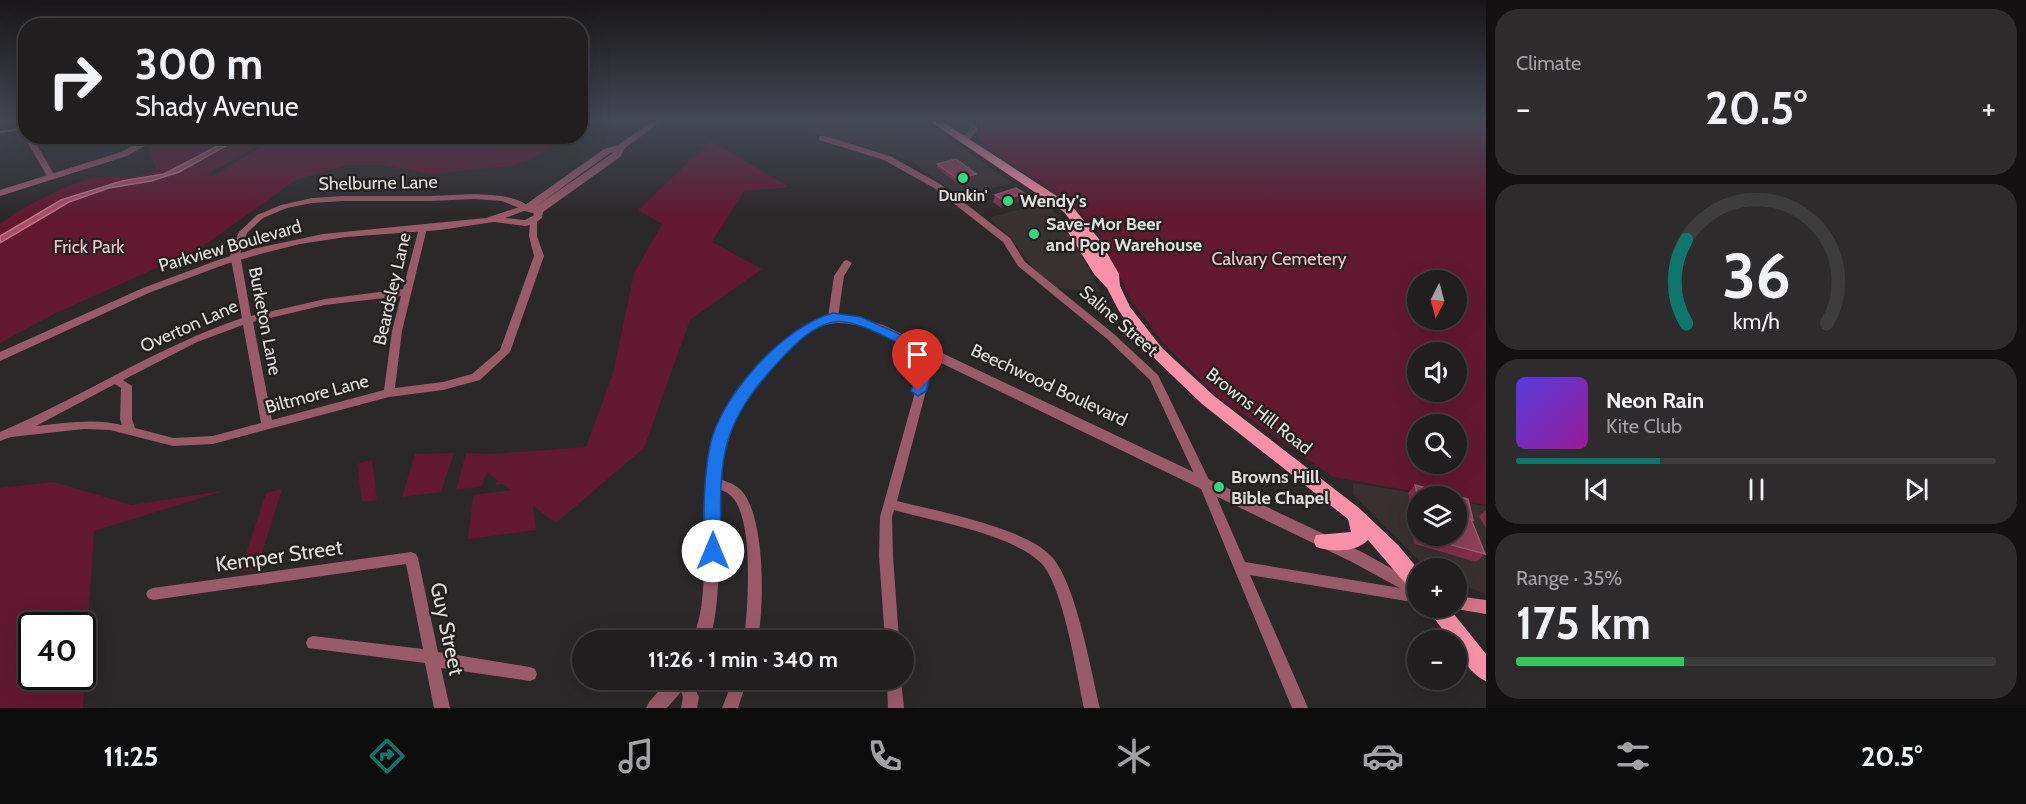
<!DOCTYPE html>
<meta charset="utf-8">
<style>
body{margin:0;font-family:Cabin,sans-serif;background:#2d2b2c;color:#f1f3f6;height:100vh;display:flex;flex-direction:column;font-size:22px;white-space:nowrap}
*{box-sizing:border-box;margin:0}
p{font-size:20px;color:#a2a2a4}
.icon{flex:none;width:33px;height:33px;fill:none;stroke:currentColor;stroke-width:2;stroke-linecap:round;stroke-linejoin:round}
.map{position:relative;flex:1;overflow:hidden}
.panel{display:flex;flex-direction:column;gap:9px;padding:9px;background:#121011;width:540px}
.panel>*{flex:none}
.banner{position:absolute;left:18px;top:18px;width:570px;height:126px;border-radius:24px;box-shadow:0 6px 24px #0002,0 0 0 2px #3d3c3d;background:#201e1f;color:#f1f3f6;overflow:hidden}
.needle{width:39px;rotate:186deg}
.fabs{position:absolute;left:1407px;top:270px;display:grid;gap:12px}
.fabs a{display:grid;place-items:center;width:60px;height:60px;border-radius:50%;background:#201e1f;box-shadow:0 6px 24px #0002,0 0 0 2px #3d3c3d;font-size:30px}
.speed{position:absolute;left:18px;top:612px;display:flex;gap:12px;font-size:30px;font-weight:700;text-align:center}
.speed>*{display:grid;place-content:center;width:78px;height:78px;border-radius:50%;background:#201e1f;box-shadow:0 6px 24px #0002,0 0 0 2px #3d3c3d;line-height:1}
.speed .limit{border:3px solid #111;border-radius:9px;background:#fff;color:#111}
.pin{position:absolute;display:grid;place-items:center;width:51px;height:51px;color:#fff;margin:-62px -26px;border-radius:50% 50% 50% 0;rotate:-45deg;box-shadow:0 0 6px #0007}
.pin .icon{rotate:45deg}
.me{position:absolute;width:66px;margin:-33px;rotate:0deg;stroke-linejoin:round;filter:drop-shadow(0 0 4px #0008)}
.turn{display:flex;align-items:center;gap:21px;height:126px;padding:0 18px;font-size:27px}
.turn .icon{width:78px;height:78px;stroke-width:2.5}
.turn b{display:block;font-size:42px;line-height:51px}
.big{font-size:45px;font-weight:700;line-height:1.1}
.panel .tile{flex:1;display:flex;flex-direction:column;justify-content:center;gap:9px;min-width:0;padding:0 21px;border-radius:24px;background:#2d2b2c}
.panel .dial{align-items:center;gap:0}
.dial svg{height:156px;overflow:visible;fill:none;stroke:#3d3c3d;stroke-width:7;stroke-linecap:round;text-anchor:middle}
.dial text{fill:#f1f3f6;stroke:none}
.song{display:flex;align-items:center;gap:18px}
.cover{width:72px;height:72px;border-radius:9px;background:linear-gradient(135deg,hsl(250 70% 55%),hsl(300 70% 35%))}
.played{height:6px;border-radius:3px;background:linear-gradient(90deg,#0f766e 30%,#3d3c3d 30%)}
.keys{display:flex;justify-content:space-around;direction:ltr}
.heat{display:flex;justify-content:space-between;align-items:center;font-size:33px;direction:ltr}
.charge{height:9px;border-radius:4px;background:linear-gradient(90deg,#34c759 35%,#3d3c3d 0)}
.trip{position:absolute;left:572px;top:630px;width:342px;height:60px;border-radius:30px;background:#201e1f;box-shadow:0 6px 24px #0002,0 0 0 2px #3d3c3d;font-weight:700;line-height:60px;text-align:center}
.menu{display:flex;height:96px;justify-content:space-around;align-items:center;background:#0d0c0c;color:#a2a2a4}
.menu .icon{width:42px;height:42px}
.menu .on{color:#0f766e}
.menu b{font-size:27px;color:#f1f3f6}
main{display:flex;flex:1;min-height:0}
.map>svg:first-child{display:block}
.built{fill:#393032}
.green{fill:#611830;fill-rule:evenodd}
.water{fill:#ac4c67;stroke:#bc788b;stroke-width:1.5}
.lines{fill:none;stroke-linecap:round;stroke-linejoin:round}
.minor{fill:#995a69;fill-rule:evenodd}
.tertiary{fill:#995a69;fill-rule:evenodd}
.secondary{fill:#d7738c;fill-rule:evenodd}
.primary{fill:#f991aa;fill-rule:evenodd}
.rail{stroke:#878485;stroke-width:2}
.wall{fill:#832d4a;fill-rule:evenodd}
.shaded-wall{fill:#5c2336}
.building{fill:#8d405a;stroke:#9a596f;stroke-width:1.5}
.route{fill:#1a73e8;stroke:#114b97;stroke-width:1.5}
.poi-dot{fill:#32d882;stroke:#221f1f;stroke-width:2}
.labels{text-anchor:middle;stroke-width:4.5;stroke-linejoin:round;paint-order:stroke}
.far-poi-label{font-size:15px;font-weight:bold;fill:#e1dfe0;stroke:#221f1f}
.street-label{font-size:18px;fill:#e1dfe0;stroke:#221f1f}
.poi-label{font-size:18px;font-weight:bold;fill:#e1dfe0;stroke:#221f1f;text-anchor:start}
.park-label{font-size:18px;fill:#f9c3ce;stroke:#221f1f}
.near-street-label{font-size:21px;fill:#e1dfe0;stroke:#221f1f}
</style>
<main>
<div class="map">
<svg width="1486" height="708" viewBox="0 0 1486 708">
<rect width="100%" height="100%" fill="#2b2829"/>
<g class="built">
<polygon points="767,120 923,120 1012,183 961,197 914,163 894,155"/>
<polygon points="1044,202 1067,225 1100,292 1056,288 1035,271 1012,239 989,218"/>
<polygon points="1353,483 1433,496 1418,496 1418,536 1456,536 1457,501 1486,506 1486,594 1457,583 1456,568 1431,568 1422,563 1353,494"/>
</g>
<g class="green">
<path d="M975 120H1486V505L1457 499 1456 496H1441L1333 477 1221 399 1164 344 1131 300 1096 228 1069 202 979 142V122ZM1418 280H1456V320H1418ZM1418 352H1456V392H1418ZM1418 424H1456V464H1418Z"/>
<path d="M310 136H429L462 141 496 136 568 137 535 158 510 166 432 174 381 165H346L296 180 199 249 56 313 0 343V224C19 209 78 177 102 177 117 177 144 179 156 169L148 146 162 137H235L164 174 122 181 61 200 5 233 69 202 109 188 104 191 179 172 242 137H273L206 175 212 177 276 137 290 143Z"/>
<polygon points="711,141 789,187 744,191 712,242 762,269 690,320 644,448 556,523 533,506 536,530 468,539 473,495 511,490 503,484 495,485 497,480 487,472 482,486 456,490 466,453 492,454 586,447 613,373 634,273 662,224 638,210"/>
<polygon points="454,453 441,492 402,497 415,454"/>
<polygon points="372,460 377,500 362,502 357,464"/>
<path d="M54 482 132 505 227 490 94 531 83 708H0V488ZM32 626H82V676H32Z"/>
<polygon points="282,489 257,569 240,572 266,493"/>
</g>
<polygon class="water" points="235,137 242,137 179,172 151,181 109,188 69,202 0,243 0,236 61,200 122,181 164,174"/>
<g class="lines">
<g class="minor">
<polygon points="819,136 825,136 890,156 940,184 1010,238 1025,262 1114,334 1158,375 1211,484 1245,562 1418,591 1418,603 1250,575 1308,708 1292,708 1199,484 1150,380 1106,338 1018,266 1003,242 934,188 884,160 819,140"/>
<polygon points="27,138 34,140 55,176 54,178 51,178 47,176 26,140"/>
<path d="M474 194C493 195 516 195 531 208L527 211 502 201 474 199 430 201H342L312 203 287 208 263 218 247 233 240 254 251 316 325 299 403 289 419 228 420 226H426L427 228 402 331 395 388 443 382 472 374 500 350 534 256 529 236 530 221 531 219H537V236L544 256 510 352 480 380 443 390 389 397 213 444 173 446 110 430 84 429 11 437 0 441V432C82 397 157 347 242 318L230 254 239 232 257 215 281 205 312 198 342 196H430ZM401 296 392 331 384 390 272 420 253 322 325 305ZM243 325 261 423 213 436 173 438 135 428 132 419V386L123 380 197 342ZM115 384 121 388 120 419 122 425C94 418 65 423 36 426Z"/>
<polygon points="847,260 852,263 844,276 838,317 833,320 828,317 834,276 844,261"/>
<path d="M931 349 936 353 897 501C936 511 1024 527 1051 556 1076 582 1091 671 1100 708H1084C1077 675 1063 585 1041 563 1010 533 936 522 894 510L892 517 893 556 899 640H885L879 556 880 517 926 353Z"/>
<path d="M712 477C722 480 734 483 741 490 766 517 764 606 758 640H744C748 609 754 522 733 498 726 490 716 488 708 485L706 482 708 479Z"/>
<polygon points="411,552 416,554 418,558 438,652 530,667 535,669 537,674 535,679 530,681 441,668 450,708 434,708 425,663 308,648 306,643 308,638 313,636 423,649 406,564 153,600 148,598 146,594 148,590 153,588"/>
<polygon points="677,680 691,680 699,697 697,708 681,708 683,697"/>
<polygon points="733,680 747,680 738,708 722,708"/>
<polygon points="887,680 901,680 904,708 888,708"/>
</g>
<g class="tertiary">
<path d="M654 120H663L625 148 620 157 543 212 542 218 534 224 525 226 494 222 440 230 346 237 300 244 264 253 226 264 151 292 0 361V352L143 288 218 260 257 248 323 234 486 218 525 205 604 149 618 145ZM614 152 613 153 535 207 610 153ZM524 211 533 213 534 215 525 220 505 218Z"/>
<polygon points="965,120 973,120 978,129 967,143 964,144 960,141 970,129"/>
<polygon points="151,136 162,136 127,156 0,196 0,190 121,152"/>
<path d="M444 136H471C465 140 450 140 444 136Z"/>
<path d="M841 314 852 316 883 325 1362 552 1418 583V598L1352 562 875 331C834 316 820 322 788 350 743 390 719 443 718 504 718 550 722 595 710 640H694C696 627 701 614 702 600 706 567 702 533 704 500 707 441 732 386 777 347 796 331 815 317 841 314Z"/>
<polygon points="669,680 689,680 686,686 667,708 646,708 649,702"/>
</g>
<polygon class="secondary" points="1456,596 1486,600 1486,614 1450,608 1456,608"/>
<g class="primary">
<path d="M928 120H940L1072 206 1099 239 1119 274 1120 286 1130 307 1162 348 1214 396 1359 508 1398 545 1418 569V592L1411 590 1368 540C1355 553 1333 552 1316 547L1314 541 1316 535 1351 532 1348 519 1202 404 1152 356 1119 311 1107 288 1094 274 1063 224 1071 221 1064 212Z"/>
<path d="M1427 608H1449L1486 654V681C1473 676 1456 655 1456 640H1450Z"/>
</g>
<polyline class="rail" points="0,132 26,128"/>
</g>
<g class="wall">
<polygon points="937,164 976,178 957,183 937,168"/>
<polygon points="1024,193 1022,201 1001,208 993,202 995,195"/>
<path d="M1415 485 1473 520 1472 522 1485 554 1476 562 1415 544 1409 526 1414 521 1408 493ZM1418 496 1456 536H1418Z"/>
<polygon points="1486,510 1486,528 1479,516"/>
</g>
<g class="shaded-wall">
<polygon points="976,174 976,178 957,183 958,179"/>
<polygon points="1024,193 1022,201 1001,208 1003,200"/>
</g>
<g class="building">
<polygon points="956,159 976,174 958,179 937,164"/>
<polygon points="1016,188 1024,193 1003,200 995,195"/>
<polygon points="1415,485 1468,499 1473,520 1471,519 1485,554 1422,537 1422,536 1456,536 1456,496 1418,496"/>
</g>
<linearGradient id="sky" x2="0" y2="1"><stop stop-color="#181617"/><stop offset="0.55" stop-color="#444854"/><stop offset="1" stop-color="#444854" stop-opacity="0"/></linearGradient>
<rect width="1486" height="219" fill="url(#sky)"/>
<path class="route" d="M833 313 861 317 935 350 937 353 926 391 918 396 911 391 923 355C902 346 855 317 834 322 814 325 795 344 782 358 716 428 720 459 721 551L719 556 713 558 707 556 704 551C704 515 703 480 710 446 720 396 784 326 833 313Z"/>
<g class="poi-dot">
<circle cx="963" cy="178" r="6"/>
<circle cx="1008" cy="201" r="6"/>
<circle cx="1034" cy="234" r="6"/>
<circle cx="1219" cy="487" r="6"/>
</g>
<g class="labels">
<g class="far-poi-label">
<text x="963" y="201">Dunkin'</text>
</g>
<g class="street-label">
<text transform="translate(378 183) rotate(-1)" y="6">Shelburne Lane</text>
<text transform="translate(230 246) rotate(-16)" y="6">Parkview Boulevard</text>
<text transform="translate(392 289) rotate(-77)" y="6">Beardsley Lane</text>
<text transform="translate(265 321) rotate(79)" y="6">Burketon Lane</text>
<text transform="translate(1119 321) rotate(41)" y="6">Saline Street</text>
<text transform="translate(189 326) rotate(-24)" y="6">Overton Lane</text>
<text transform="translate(1049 385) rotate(25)" y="6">Beechwood Boulevard</text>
<text transform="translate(317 394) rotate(-15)" y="6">Biltmore Lane</text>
<text transform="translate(1259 411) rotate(38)" y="6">Browns Hill Road</text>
</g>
<g class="poi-label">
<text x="1020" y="207">Wendy's</text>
<text x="1046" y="230">Save-Mor Beer<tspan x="1046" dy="21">and Pop Warehouse</tspan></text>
<text x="1231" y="483">Browns Hill<tspan x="1231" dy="21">Bible Chapel</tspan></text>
</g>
<g class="park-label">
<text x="89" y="253">Frick Park</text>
<text x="1279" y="265">Calvary Cemetery</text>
</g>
<g class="near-street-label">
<text transform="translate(279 556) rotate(-8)" y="7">Kemper Street</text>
<text transform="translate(447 629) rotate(78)" y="7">Guy Street</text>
</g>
</g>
</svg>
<div class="fabs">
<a><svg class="needle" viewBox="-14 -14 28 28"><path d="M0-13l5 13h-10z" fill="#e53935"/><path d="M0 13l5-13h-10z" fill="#a2a2a4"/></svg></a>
<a><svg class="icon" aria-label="sound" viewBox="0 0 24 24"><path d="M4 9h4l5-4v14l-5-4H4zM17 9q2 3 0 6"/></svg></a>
<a><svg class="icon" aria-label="search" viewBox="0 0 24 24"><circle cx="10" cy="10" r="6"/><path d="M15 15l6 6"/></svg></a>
<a><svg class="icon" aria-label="layers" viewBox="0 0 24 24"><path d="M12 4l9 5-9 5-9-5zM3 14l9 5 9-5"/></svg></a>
<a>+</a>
<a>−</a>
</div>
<div class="speed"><div class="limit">40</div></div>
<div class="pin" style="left:918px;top:391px;background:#d93025"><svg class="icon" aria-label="arrive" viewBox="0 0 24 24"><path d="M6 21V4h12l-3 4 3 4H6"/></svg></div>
<svg class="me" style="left:713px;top:551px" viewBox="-20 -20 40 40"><circle r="19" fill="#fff"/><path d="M0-13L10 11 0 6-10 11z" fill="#1a73e8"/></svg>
<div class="trip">11:26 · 1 min · 340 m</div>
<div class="banner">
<div class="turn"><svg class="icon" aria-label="right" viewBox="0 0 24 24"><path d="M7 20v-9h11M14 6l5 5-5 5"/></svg><div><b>300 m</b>Shady Avenue</div></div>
</div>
</div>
<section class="panel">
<div class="tile"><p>Climate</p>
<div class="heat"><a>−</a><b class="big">20.5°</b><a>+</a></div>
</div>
<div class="tile dial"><svg viewBox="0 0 100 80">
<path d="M14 69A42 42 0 1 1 86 69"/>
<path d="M14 69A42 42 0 0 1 14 26" stroke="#0f766e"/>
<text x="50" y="56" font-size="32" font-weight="700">36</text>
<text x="50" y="72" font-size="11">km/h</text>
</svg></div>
<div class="tile">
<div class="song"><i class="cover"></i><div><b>Neon Rain</b><p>Kite Club</p></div></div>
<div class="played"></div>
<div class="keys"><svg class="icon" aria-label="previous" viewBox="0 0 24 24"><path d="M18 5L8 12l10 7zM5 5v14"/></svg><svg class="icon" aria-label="pause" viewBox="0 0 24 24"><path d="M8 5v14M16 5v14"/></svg><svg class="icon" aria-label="next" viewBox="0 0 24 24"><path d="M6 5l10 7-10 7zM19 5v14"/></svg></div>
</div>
<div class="tile"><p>Range · 35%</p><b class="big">175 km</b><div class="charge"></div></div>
</section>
</main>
<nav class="menu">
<b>11:25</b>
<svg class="icon on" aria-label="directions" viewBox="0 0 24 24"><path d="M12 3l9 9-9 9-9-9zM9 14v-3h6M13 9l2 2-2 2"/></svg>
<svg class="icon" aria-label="music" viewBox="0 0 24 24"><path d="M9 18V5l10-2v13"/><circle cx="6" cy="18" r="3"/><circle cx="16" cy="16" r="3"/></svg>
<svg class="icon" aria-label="phone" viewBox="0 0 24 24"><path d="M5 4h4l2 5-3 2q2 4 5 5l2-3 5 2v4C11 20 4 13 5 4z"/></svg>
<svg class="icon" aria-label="climate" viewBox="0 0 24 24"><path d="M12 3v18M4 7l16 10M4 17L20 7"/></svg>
<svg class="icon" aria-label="car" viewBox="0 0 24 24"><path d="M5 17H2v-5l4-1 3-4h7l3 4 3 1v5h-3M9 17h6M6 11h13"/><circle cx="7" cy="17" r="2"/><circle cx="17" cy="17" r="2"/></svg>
<svg class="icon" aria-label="filters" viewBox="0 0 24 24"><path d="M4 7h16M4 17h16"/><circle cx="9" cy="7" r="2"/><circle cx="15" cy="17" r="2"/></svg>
<b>20.5°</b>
</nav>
